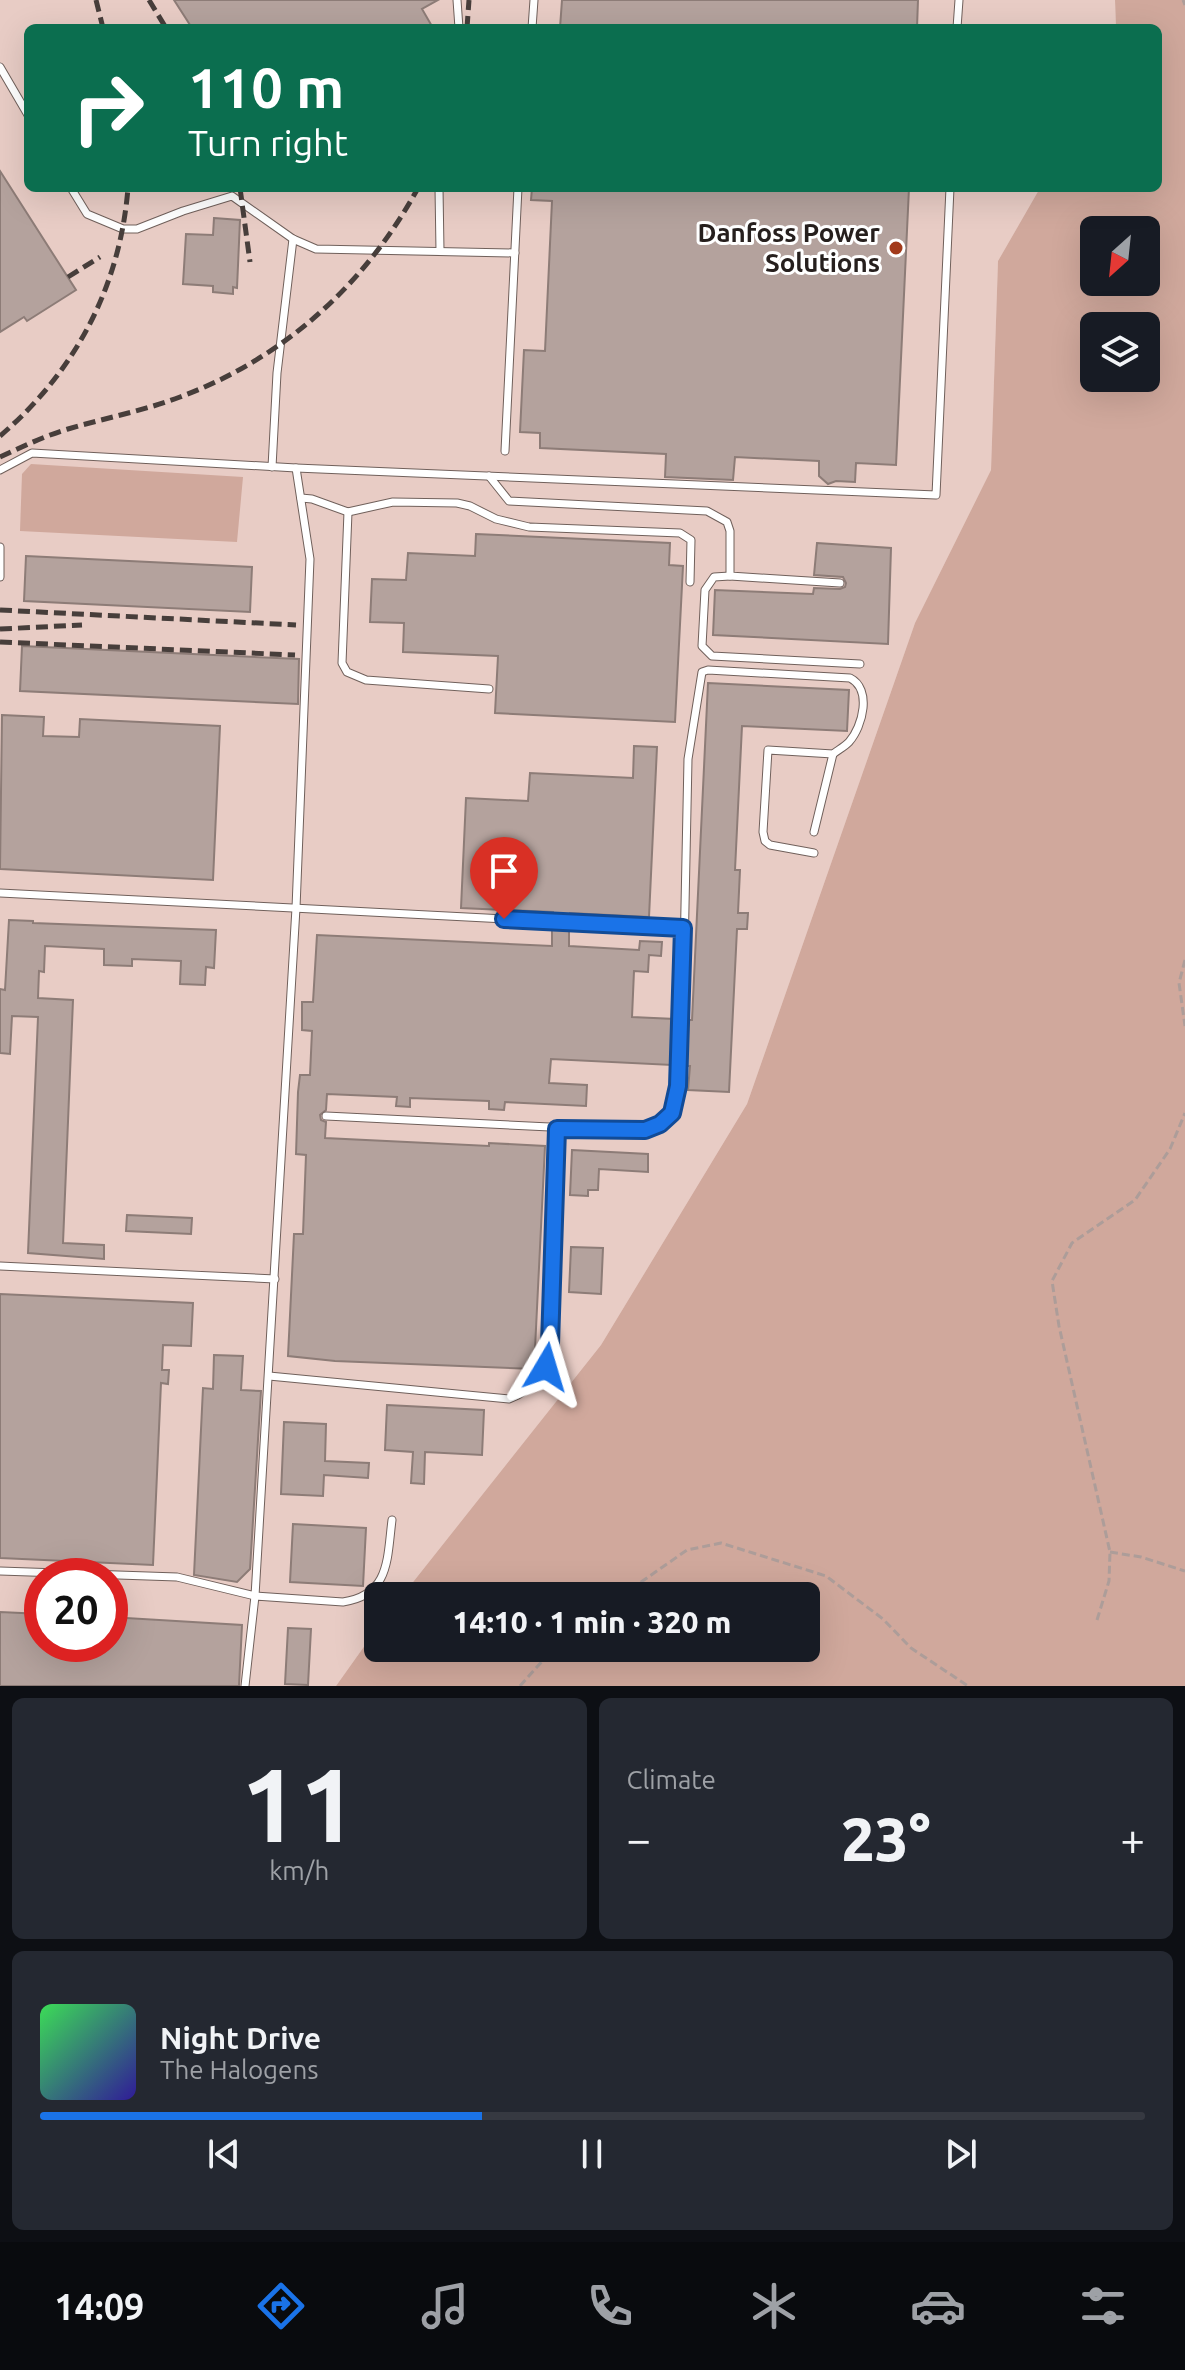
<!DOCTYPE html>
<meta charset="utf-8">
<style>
body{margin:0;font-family:Ubuntu,sans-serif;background:#242831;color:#f1f3f6;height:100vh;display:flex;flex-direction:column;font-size:30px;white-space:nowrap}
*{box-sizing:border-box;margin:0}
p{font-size:26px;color:#9ea1a6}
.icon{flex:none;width:44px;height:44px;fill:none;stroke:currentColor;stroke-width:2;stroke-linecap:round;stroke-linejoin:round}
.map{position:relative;height:1686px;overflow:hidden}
.drawer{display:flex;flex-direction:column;gap:12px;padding:12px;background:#0d0f14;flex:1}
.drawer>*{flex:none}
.hud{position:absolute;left:24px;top:24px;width:1138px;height:168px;border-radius:12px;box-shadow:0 8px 32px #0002;background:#0b6e4f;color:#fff;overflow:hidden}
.needle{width:52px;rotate:207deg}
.buttons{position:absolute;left:1080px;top:216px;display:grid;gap:16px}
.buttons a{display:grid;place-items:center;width:80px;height:80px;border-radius:12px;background:#171b24;box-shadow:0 8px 32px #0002;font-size:40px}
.speed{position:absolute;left:24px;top:1558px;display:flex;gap:16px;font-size:40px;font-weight:700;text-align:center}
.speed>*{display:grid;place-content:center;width:104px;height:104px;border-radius:50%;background:#171b24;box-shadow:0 8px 32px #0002;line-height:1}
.speed .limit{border:12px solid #d22;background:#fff;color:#111}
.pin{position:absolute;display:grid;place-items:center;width:68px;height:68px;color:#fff;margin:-82px -34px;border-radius:50% 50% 50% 0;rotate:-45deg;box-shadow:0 0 8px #0007}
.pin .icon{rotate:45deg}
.me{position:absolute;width:88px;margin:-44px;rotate:7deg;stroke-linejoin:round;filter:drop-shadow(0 0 6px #0008)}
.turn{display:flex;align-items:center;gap:28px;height:168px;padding:0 32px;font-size:36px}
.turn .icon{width:104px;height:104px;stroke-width:2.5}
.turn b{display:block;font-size:56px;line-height:68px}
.big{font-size:60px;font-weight:800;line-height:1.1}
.drawer .card{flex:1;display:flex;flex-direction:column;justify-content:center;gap:12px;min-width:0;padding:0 28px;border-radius:12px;background:#242831}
.drawer .dial{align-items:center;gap:0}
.dial b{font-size:104px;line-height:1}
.song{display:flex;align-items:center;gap:24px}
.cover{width:96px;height:96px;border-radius:12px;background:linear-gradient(135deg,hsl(130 70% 55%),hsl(250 70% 35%))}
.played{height:8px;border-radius:4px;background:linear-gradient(90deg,#1a73e8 40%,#363941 40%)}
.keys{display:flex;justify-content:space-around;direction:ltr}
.heat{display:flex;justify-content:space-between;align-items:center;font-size:44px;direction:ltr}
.drawer .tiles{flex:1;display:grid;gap:12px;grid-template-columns:1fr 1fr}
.card:last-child{grid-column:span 2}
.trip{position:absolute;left:364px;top:1582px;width:456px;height:80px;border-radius:12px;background:#171b24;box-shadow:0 8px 32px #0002;font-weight:800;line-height:80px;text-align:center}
.dock{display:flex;height:128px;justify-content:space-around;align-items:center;background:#090b0e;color:#9ea1a6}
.dock .icon{width:56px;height:56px}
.dock .on{color:#1a73e8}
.dock b{font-size:36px;color:#f1f3f6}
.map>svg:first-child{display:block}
.built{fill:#e8ccc5;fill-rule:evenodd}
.green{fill:#d0a89c;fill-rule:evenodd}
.building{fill:#b4a29d;stroke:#8d7c77;stroke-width:2}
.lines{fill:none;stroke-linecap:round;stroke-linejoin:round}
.service-casing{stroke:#70605b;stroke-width:9}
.path{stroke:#ad9d99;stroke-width:3;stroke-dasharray:8 4;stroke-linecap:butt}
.service{stroke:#fff;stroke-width:7}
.rail{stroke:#473e3b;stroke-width:5;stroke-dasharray:12 6;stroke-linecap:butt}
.route-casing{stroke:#114b97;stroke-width:20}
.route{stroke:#1a73e8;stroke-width:14}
.poi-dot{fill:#a23a1b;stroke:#fff;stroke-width:3}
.labels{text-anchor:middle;stroke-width:6;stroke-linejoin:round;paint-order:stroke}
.poi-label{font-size:26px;font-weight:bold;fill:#261f1d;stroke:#fff;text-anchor:end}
</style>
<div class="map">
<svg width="1185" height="1686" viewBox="0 0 1185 1686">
<rect width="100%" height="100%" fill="#eedad5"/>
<path class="built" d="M0 0H1115L1116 28H28V188H1040L998 261 991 470 915 623 747 1104 601 1345 402 1596H378V1627L336 1686H0ZM42 1576H110V1644H42Z"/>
<g class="green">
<path d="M1115 0H1185V1686H336L378 1627V1648H806V1596H402L601 1345 747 1104 915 623 991 470 998 261 1040 188H1158V28H1116ZM1094 230H1146V282H1094ZM1094 326H1146V378H1094Z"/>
<polygon points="31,464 243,477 237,542 20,531 22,474"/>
</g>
<g class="building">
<polygon points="174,0 438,0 422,9 433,28 192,28"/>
<polygon points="562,0 918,0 917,28 560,28"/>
<polygon points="0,171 76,290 27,321 24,317 0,332"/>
<polygon points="532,188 909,188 896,465 856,463 855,482 836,481 828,484 819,476 819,461 735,457 733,480 665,477 666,454 540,448 540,433 520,432 524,350 545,351 552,201 531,200"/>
<polygon points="214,218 240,220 237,288 233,287 233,294 213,292 213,286 183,284 186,234 213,235"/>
<polygon points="476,534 670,543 669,565 683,566 675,722 495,713 498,656 403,652 404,623 370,622 372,579 406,580 408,553 475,556"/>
<polygon points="817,543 891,548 888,644 713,635 715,590 813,594 814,588 840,589 845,587 846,583 843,577 814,575"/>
<polygon points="26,556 252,567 250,612 24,601"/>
<polygon points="22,646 299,659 298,704 20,691"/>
<polygon points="708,683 849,690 847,731 742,726 735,870 740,870 738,913 748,913 747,929 737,929 729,1092 688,1090 690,1066 685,1066 688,1020 692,1020"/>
<polygon points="2,715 44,717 43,736 79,737 80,719 220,726 213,880 0,869"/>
<polygon points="634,746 657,747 649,917 570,913 570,916 553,915 553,912 461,908 466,798 528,801 530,773 633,778"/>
<polygon points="9,920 33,921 33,923 216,930 214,968 206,967 205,985 180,984 181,961 132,959 132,966 104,965 104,949 45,946 44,972 39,971 38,998 73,1000 63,1243 104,1245 104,1259 28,1253 38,1017 12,1016 10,1054 0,1053 0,989 5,990"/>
<polygon points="552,928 569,929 569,946 639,950 640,941 662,942 661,956 649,955 648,972 634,971 632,1017 675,1019 672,1065 551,1059 549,1083 587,1085 586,1106 505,1102 504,1110 489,1109 489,1101 410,1098 410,1107 396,1106 397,1097 327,1094 326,1110 320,1115 321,1120 326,1122 325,1138 489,1146 489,1143 545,1146 534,1369 335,1361 288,1356 294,1234 303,1234 306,1155 296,1154 298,1092 300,1075 310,1075 312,1031 302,1030 302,1002 313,1002 317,935 552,946"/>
<polygon points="572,1150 648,1154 648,1172 599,1169 598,1190 588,1190 588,1196 570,1195"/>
<polygon points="127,1215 192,1218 191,1234 126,1231"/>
<polygon points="571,1247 603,1248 601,1294 569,1292"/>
<polygon points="0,1294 193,1303 191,1346 163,1345 162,1370 169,1370 168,1384 161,1383 153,1565 0,1558"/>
<polygon points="214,1355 243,1356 241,1390 261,1391 250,1569 237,1582 194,1575 203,1388 213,1389"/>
<polygon points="387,1405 484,1410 482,1455 425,1452 424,1484 411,1483 413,1452 385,1450"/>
<polygon points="284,1422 326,1424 325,1461 369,1463 368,1478 324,1475 323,1496 281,1494"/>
<polygon points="293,1524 366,1528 363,1586 290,1582"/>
<polygon points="0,1612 42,1614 42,1644 110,1644 110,1617 242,1625 239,1686 0,1686"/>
<polygon points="288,1628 311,1629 308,1685 285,1684"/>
</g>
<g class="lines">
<defs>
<g id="service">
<polyline points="457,0 459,28"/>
<polyline points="532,28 534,0"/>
<polyline points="957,28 959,0"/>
<polyline points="0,67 28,115"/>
<polyline points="71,188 87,214 123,229 137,229 183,211 232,196 293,239 316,249 515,253"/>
<polyline points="439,188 440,251"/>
<polyline points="505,451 518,188"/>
<polyline points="272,467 277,373 293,239"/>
<polyline points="0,470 32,453 296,468 936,495 950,188"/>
<polyline points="489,476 509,501 707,511 727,522 730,531 730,576 840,583"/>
<polyline points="301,498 312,499 348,512 393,502 457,503 470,506 496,519 529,527 680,533 691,540 690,582"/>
<polyline points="348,512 342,663 347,672 366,680 489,689"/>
<polyline points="0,547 0,577"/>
<polyline points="730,576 714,577 705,590 702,646 712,656 860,664"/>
<polyline points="814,832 833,754"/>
<polyline points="0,893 683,928"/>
<path d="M326 1116 633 1131C666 1128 673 1117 678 1086L684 955 688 759 702 672 708 670 850 678C872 689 863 726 849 742 844 747 838 750 833 754L768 750 763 832 765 841 770 845 814 853"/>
<polyline points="0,1266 275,1279"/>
<path d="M269 1376 509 1399C536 1389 545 1372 550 1344L557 1129"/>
<polyline points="0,1571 177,1577 255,1596 296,908 310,559 296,468"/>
<path d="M245 1686 255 1596 343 1602C390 1595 387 1559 392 1520"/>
</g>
</defs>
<use href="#service" class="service-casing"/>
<g class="path">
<polyline points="1183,0 1185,5"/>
<polyline points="1185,960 1179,983 1185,1026"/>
<polyline points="1110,1552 1141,1557 1185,1571"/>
<polyline points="621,1596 687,1550 721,1543 826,1576 883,1619 911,1648 968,1686"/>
<polyline points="1097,1620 1109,1581 1110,1552 1059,1326 1052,1281 1072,1243 1135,1200 1170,1149 1185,1113"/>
<polyline points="520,1686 554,1648"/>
</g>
<use href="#service" class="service"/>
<g class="rail">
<polyline points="96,0 103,28"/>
<polyline points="149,0 166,28"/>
<polyline points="467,28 469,0"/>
<polyline points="240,188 250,262"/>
<polyline points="68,277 100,257"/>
<path d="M0 436C75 372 120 287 128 188"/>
<path d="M0 457C22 447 44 436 68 429 105 418 143 411 180 397 284 358 365 285 418 188"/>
<polyline points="0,610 296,625"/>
<polyline points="0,629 82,625"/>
<polyline points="0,642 295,655"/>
</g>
</g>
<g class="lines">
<defs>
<polyline id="route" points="504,919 683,928 678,1086 672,1113 660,1124 645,1130 557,1129 550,1344 546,1367"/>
</defs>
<use href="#route" class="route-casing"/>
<use href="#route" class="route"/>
</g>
<circle class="poi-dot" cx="896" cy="248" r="8"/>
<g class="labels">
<g class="poi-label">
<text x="880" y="242">Danfoss Power<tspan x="880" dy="30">Solutions</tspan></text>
</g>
</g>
</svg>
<div class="buttons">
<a><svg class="needle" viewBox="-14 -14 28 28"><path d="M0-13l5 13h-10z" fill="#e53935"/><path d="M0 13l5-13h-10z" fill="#9ea1a6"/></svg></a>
<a><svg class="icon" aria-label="layers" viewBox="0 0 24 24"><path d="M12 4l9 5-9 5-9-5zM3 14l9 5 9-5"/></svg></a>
</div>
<div class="speed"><div class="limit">20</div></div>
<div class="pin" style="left:504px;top:919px;background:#d93025"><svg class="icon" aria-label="arrive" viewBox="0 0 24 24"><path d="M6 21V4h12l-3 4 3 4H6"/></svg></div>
<svg class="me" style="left:546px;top:1367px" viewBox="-20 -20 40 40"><path d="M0-17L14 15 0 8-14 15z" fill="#1a73e8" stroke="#fff" stroke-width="4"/></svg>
<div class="trip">14:10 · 1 min · 320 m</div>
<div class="hud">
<div class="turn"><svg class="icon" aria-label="right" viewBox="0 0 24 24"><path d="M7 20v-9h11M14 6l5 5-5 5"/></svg><div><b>110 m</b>Turn right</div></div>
</div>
</div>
<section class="drawer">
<div class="tiles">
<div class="card dial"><b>11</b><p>km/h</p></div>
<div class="card"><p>Climate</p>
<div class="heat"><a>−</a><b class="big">23°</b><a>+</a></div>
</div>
<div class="card">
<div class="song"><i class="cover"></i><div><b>Night Drive</b><p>The Halogens</p></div></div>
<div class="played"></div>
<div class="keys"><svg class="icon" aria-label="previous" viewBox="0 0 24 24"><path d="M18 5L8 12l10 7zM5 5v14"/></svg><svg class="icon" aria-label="pause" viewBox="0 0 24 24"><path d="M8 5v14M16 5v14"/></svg><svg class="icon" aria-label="next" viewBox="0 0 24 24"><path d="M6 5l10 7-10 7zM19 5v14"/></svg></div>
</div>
</div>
</section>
<nav class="dock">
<b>14:09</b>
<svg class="icon on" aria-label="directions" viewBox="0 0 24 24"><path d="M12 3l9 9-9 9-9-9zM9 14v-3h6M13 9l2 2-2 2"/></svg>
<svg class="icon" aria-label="music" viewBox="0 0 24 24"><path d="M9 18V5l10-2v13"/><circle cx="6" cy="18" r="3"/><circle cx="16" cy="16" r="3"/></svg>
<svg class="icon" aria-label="phone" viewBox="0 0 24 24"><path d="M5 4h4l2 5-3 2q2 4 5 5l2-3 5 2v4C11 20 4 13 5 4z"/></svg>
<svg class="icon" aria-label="climate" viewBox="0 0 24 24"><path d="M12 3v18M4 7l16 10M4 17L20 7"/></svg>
<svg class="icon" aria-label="car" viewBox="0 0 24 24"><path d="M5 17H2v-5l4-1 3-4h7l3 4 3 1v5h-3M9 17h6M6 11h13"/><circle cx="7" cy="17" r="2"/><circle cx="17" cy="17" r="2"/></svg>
<svg class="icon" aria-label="filters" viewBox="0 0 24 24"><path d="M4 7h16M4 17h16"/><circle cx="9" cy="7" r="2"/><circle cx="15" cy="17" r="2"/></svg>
</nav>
